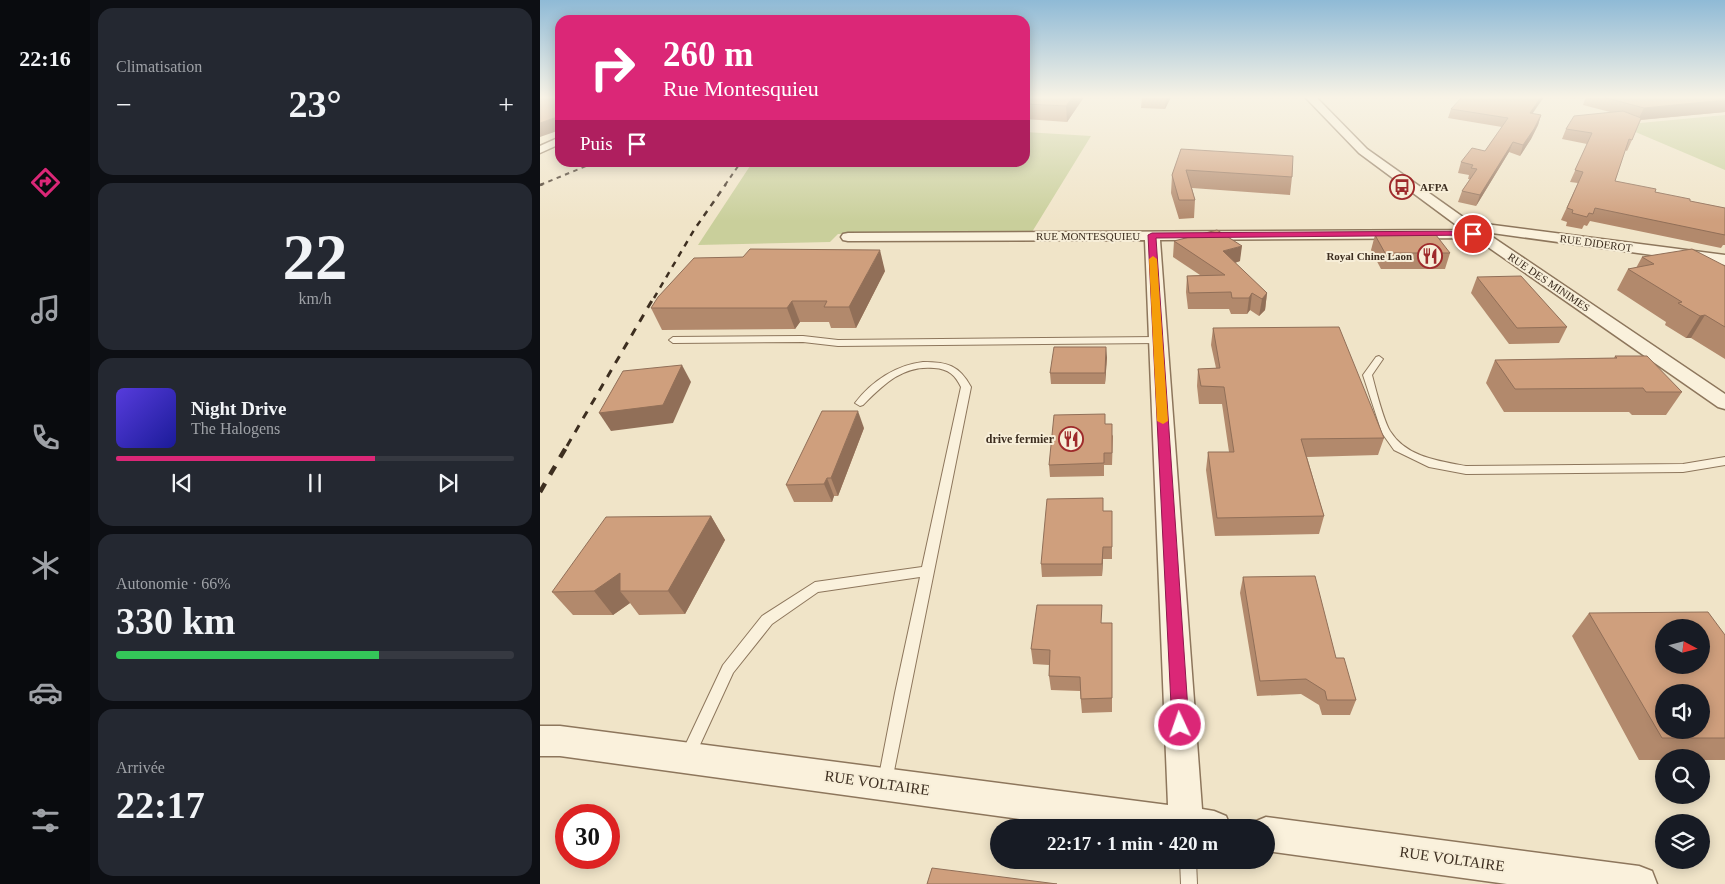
<!DOCTYPE html>
<html lang="fr">
<meta charset="utf-8">
<style>
body{margin:0;font-family:"Times New Roman",serif;background:#242831;color:#f1f3f6;height:100vh;display:flex;flex-direction:column;font-size:19px;white-space:nowrap}
*{box-sizing:border-box;margin:0}
p{font-size:16px;color:#9ea1a6}
.icon{flex:none;width:28px;height:28px;fill:none;stroke:currentColor;stroke-width:2;stroke-linecap:round;stroke-linejoin:round}
.map{position:relative;flex:1;overflow:hidden}
.sheet{display:flex;flex-direction:column;gap:8px;padding:8px;background:#0d0f14;width:450px}
.sheet>*{flex:none}
.banner{position:absolute;left:15px;top:15px;width:475px;height:152px;border-radius:15px;box-shadow:0 2px 12px #0003;background:#db2777;color:#fff;overflow:hidden}
.needle{width:32px;rotate:97deg}
.fabs{position:absolute;left:1115px;top:619px;display:grid;gap:10px}
.fabs a{display:grid;place-items:center;width:55px;height:55px;border-radius:50%;background:#171b24;box-shadow:0 2px 12px #0003;font-size:25px}
.speed{position:absolute;left:15px;top:804px;display:flex;gap:10px;font-size:25px;font-weight:700;text-align:center}
.speed>*{display:grid;place-content:center;width:65px;height:65px;border-radius:50%;background:#171b24;box-shadow:0 2px 12px #0003;line-height:1}
.speed .limit{border:8px solid #d22;background:#fff;color:#111}
.pin{position:absolute;display:grid;place-items:center;width:42px;height:42px;color:#fff;margin:-21px;border:2px solid #fff;border-radius:50%;box-shadow:0 1px 5px #0007}
.me{position:absolute;width:55px;margin:-28px;rotate:357deg;stroke-linejoin:round;filter:drop-shadow(0 0 4px #0008)}
.turn{display:flex;align-items:center;gap:18px;height:105px;padding:0 25px;font-size:22px}
.turn .icon{width:65px;height:65px;stroke-width:2.5}
.turn b{display:block;font-size:35px;line-height:42px}
.then{display:flex;align-items:center;height:48px;padding:0 25px;background:#0003;gap:10px;font-size:19px}
.big{font-size:38px;font-weight:600;line-height:1.1}
.sheet .tile{flex:1;display:flex;flex-direction:column;justify-content:center;gap:8px;min-width:0;padding:0 18px;border-radius:15px;background:#242831}
.sheet .dial{align-items:center;gap:0}
.dial b{font-size:65px;line-height:1}
.song{display:flex;align-items:center;gap:15px}
.cover{width:60px;height:60px;border-radius:8px;background:linear-gradient(135deg,hsl(250 70% 55%),hsl(240 70% 35%))}
.played{height:5px;border-radius:2px;background:linear-gradient(90deg,#db2777 65%,#363941 65%)}
.keys{display:flex;justify-content:space-around;direction:ltr}
.heat{display:flex;justify-content:space-between;align-items:center;font-size:28px;direction:ltr}
.charge{height:8px;border-radius:4px;background:linear-gradient(90deg,#34c759 66%,#363941 0)}
.trip{position:absolute;left:450px;top:819px;width:285px;height:50px;border-radius:25px;background:#171b24;box-shadow:0 2px 12px #0003;font-weight:600;line-height:50px;text-align:center}
main{display:flex;flex:1;min-height:0}
.menu{display:flex;flex-direction:column;width:90px;justify-content:space-around;align-items:center;background:#090b0e;color:#9ea1a6}
.menu .icon{width:35px;height:35px}
.menu .selected{color:#db2777}
.menu b{font-size:22px;color:#f1f3f6}
.map>svg:first-child{display:block}
.green{fill:#c9cf9b}
.lines{fill:none;stroke-linecap:round;stroke-linejoin:round}
.lane-casing{stroke:#8d765c;stroke-width:2}
.street-casing{stroke:#8d765c;stroke-width:3}
.lane{fill:#faf1dc;fill-rule:evenodd}
.street{fill:#faf1dc;fill-rule:evenodd}
.rail-far3{stroke:#3d2e20;stroke-width:2;stroke-dasharray:4.5 4.5;stroke-linecap:butt}
.rail-far2{stroke:#3d2e20;stroke-width:2.5;stroke-dasharray:6 6;stroke-linecap:butt}
.rail-far1{stroke:#3d2e20;stroke-width:3;stroke-dasharray:8 8;stroke-linecap:butt}
.rail{stroke:#3d2e20;stroke-width:4.5;stroke-dasharray:10 10;stroke-linecap:butt}
.wall{fill:#b2896c}
.shaded-wall{fill:#916f58}
.building{fill:#cf9f7d;stroke:#916f58;fill-rule:evenodd}
.route{fill:#db2777;stroke:#8e194d}
.slow{fill:#f59e0b}
.labels{text-anchor:middle;stroke-width:4;stroke-linejoin:round;paint-order:stroke}
.far-poi-label{font-size:11px;font-weight:bold;fill:#3d2e20;stroke:#f7eed8;text-anchor:start}
.far-street-label{font-size:11px;fill:#3d2e20;stroke:#f7eed8}
.poi-label{font-size:12px;font-weight:bold;fill:#3d2e20;stroke:#f7eed8;text-anchor:end}
.near-street-label{font-size:15px;fill:#3d2e20;stroke:#f7eed8}
</style>
<main>
<nav class="menu">
<b>22:16</b>
<svg class="icon selected" aria-label="directions" viewBox="0 0 24 24"><path d="M12 3l9 9-9 9-9-9zM9 14v-3h6M13 9l2 2-2 2"/></svg>
<svg class="icon" aria-label="music" viewBox="0 0 24 24"><path d="M9 18V5l10-2v13"/><circle cx="6" cy="18" r="3"/><circle cx="16" cy="16" r="3"/></svg>
<svg class="icon" aria-label="phone" viewBox="0 0 24 24"><path d="M5 4h4l2 5-3 2q2 4 5 5l2-3 5 2v4C11 20 4 13 5 4z"/></svg>
<svg class="icon" aria-label="climate" viewBox="0 0 24 24"><path d="M12 3v18M4 7l16 10M4 17L20 7"/></svg>
<svg class="icon" aria-label="car" viewBox="0 0 24 24"><path d="M5 17H2v-5l4-1 3-4h7l3 4 3 1v5h-3M9 17h6M6 11h13"/><circle cx="7" cy="17" r="2"/><circle cx="17" cy="17" r="2"/></svg>
<svg class="icon" aria-label="filters" viewBox="0 0 24 24"><path d="M4 7h16M4 17h16"/><circle cx="9" cy="7" r="2"/><circle cx="15" cy="17" r="2"/></svg>
</nav>
<section class="sheet">
<div class="tile"><p>Climatisation</p>
<div class="heat"><a>−</a><b class="big">23°</b><a>+</a></div>
</div>
<div class="tile dial"><b>22</b><p>km/h</p></div>
<div class="tile">
<div class="song"><i class="cover"></i><div><b>Night Drive</b><p>The Halogens</p></div></div>
<div class="played"></div>
<div class="keys"><svg class="icon" aria-label="previous" viewBox="0 0 24 24"><path d="M18 5L8 12l10 7zM5 5v14"/></svg><svg class="icon" aria-label="pause" viewBox="0 0 24 24"><path d="M8 5v14M16 5v14"/></svg><svg class="icon" aria-label="next" viewBox="0 0 24 24"><path d="M6 5l10 7-10 7zM19 5v14"/></svg></div>
</div>
<div class="tile"><p>Autonomie · 66%</p><b class="big">330 km</b><div class="charge"></div></div>
<div class="tile"><p>Arrivée</p><b class="big">22:17</b></div>
</section>
<div class="map">
<svg width="1185" height="884" viewBox="0 0 1185 884">
<rect width="100%" height="100%" fill="#f0e4c8"/>
<g class="green">
<polygon points="1185,115 1185,170 1079,125"/>
<polygon points="485,132 551,136 492,232 298,234 290,242 158,245 212,163 485,162"/>
</g>
<g class="lines">
<defs>
<g id="lane">
<polygon points="263,336 298,340 618,337 622,340 618,343 298,346 263,342 133,343 129,340 133,337"/>
<path d="M839 356 843 359 832 375C836 390 843 419 850 431 866 457 899 461 926 466L1143 464 1185 457V465L1143 472 926 474 889 467 854 450 842 433 823 375 836 357Z"/>
<path d="M383 362C407 362 419 365 431 387L351 786 346 789 341 786 338 781 355 693 380 577 278 592 232 624 193 673 153 760 148 762 143 760 141 755 143 750 183 665 222 616 275 582 382 567 421 387C415 375 409 369 394 368 363 365 344 384 323 405L320 406 315 403C332 381 356 365 383 362Z"/>
<polygon points="640,860 656,860 657,884 641,884"/>
</g>
<g id="street">
<polygon points="765,97 776,97 827,149 930,222 1185,255 1185,265 945,232 1185,394 1185,409 1178,407 935,238 620,240 662,809 674,811 686,816 691,828 545,828 20,756 0,756 0,726 20,726 628,805 605,240 308,241 303,240 301,237 303,234 308,233 923,230 819,153"/>
<polygon points="20,137 20,144 0,153 0,146"/>
<polygon points="726,817 1099,866 1112,871 1117,884 967,884 726,851 726,828 712,828 714,822"/>
</g>
</defs>
<use href="#lane" class="lane-casing"/>
<use href="#street" class="street-casing"/>
<use href="#lane" class="lane"/>
<use href="#street" class="street"/>
<g class="rail-far3">
<polyline points="0,185 56,162"/>
<polyline points="185,185 201,162"/>
</g>
<g class="rail-far2">
<polyline points="0,185 3,184"/>
<polyline points="114,298 154,230 186,184"/>
</g>
<polyline class="rail-far1" points="27,446 114,297"/>
<polyline class="rail" points="0,492 28,444"/>
</g>
<g class="wall">
<polygon points="485,97 544,97 527,122 485,119"/>
<polygon points="602,97 631,97 625,109 601,108"/>
<polygon points="1046,97 1185,97 1185,112 1101,120 1087,151 1085,150 1075,181 1150,201 1185,208 1185,245 1183,245 1181,248 1050,221 1047,226 1044,225 1042,229 1026,226 1027,222 1021,220 1038,183 1030,182 1047,144 1022,139 1026,129 1070,112 1043,105"/>
<polygon points="911,109 993,114 1001,115 998,125 991,139 980,156 969,152 936,206 918,202 922,191 930,179 928,179 929,175 918,173 921,162 945,151 962,127 908,118"/>
<polygon points="641,149 752,177 750,195 652,188 655,200 654,218 639,219 631,193 632,175"/>
<polygon points="835,235 910,253 905,269 841,269 831,250"/>
<polygon points="634,241 700,261 695,263 727,293 725,310 719,316 710,310 707,314 691,314 689,309 648,309 646,292 647,276 660,275 633,257"/>
<polygon points="1102,257 1185,266 1185,359 1151,338 1146,338 1125,325 1126,322 1077,290 1088,269 1096,268"/>
<polygon points="345,271 316,328 291,328 289,322 260,322 255,329 122,330 111,308"/>
<polygon points="937,277 1027,327 1019,343 969,344 931,293"/>
<polygon points="673,328 844,438 838,455 767,457 784,516 779,534 675,536 666,470 668,452 689,452 682,404 659,404 657,386 658,369 676,368 671,345"/>
<polygon points="1075,356 1142,392 1126,415 1092,415 1089,412 964,412 946,383 955,360 1074,358"/>
<polygon points="567,357 565,384 511,384 510,373"/>
<polygon points="565,414 565,424 573,436 572,465 564,465 564,476 510,477 509,465"/>
<polygon points="324,428 298,496 294,496 292,502 254,502 246,485"/>
<polygon points="564,511 572,524 572,559 563,559 562,576 502,577 501,564"/>
<polygon points="171,516 185,540 145,614 99,615 90,603 73,615 33,615 12,592"/>
<polygon points="703,577 796,658 816,700 810,715 782,715 779,705 761,694 717,696 700,593"/>
<polygon points="1049,613 1185,635 1185,760 1161,760 1161,758 1124,758 1124,760 1099,760 1032,636"/>
<polygon points="562,623 572,638 572,712 542,713 540,691 511,690 509,676 509,665 493,664 491,649"/>
</g>
<g class="shaded-wall">
<polygon points="533,97 544,97 527,122 526,106"/>
<polygon points="626,97 631,97 625,109"/>
<polygon points="1001,97 1004,97 986,123 990,113"/>
<polygon points="1185,100 1185,112 1098,120 1104,108"/>
<polygon points="1001,115 998,125 991,139 980,156 983,145"/>
<polygon points="20,116 20,130 0,137 0,123"/>
<polygon points="973,142 969,152 936,206 940,195"/>
<polygon points="702,246 700,261 682,267 683,251"/>
<polygon points="340,250 345,271 316,328 309,307"/>
<polygon points="712,293 710,310 707,314 709,298"/>
<polygon points="727,293 725,310 719,316 722,299"/>
<polygon points="252,301 260,322 255,329 247,308"/>
<polygon points="1165,315 1151,338 1146,338 1160,316"/>
<polygon points="566,347 567,357 565,384 565,373"/>
<polygon points="142,365 151,382 133,423 71,431 59,413"/>
<polygon points="318,411 324,428 298,496 291,478"/>
<polygon points="287,478 294,496 292,502 284,484"/>
<polygon points="171,516 185,540 145,614 128,591"/>
<polygon points="563,547 563,559 562,576 562,564"/>
<polygon points="80,573 80,591 90,603 73,615 54,591"/>
</g>
<g class="building">
<polygon points="0,97 20,97 20,116 0,123"/>
<polygon points="485,97 533,97 526,106 485,104"/>
<polygon points="922,97 1001,97 990,113 1001,115 994,129 983,145 973,142 940,195 922,191 937,169 931,168 933,165 921,162 932,148 945,151 968,118 911,109"/>
<polygon points="1063,97 1185,97 1185,100 1104,108"/>
<polygon points="1083,111 1101,118 1092,140 1089,139 1075,181 1116,189 1115,192 1150,199 1150,201 1185,208 1185,235 1055,208 1053,214 1049,213 1047,217 1032,213 1033,210 1027,208 1043,172 1035,170 1052,133 1026,129 1034,116"/>
<polygon points="641,149 753,156 752,177 646,170 655,200 639,200 632,175"/>
<polygon points="677,230 702,246 683,251 727,293 722,299 712,293 709,298 692,298 691,292 649,293 647,276 685,275 634,241"/>
<polygon points="835,235 896,235 910,253 845,253"/>
<polygon points="210,249 340,250 309,307 284,307 287,301 252,301 247,308 111,308 118,297 154,258 203,257"/>
<polygon points="1152,249 1185,266 1185,327 1165,315 1160,316 1138,303 1142,302 1088,269 1114,264 1102,257"/>
<polygon points="981,276 1027,327 977,328 937,277"/>
<polygon points="799,327 844,438 761,439 784,516 677,518 668,452 694,452 684,387 661,386 658,369 680,368 673,328"/>
<polygon points="514,347 566,347 565,373 510,373"/>
<polygon points="1075,356 1107,356 1142,392 1106,392 1103,388 975,389 955,360 1077,358"/>
<polygon points="142,365 123,405 59,413 83,371"/>
<polygon points="282,411 318,411 291,478 287,478 284,484 246,485"/>
<polygon points="565,414 565,424 572,424 572,453 564,453 564,463 509,465 514,415"/>
<polygon points="563,498 563,511 572,511 572,547 563,547 562,564 501,564 507,499"/>
<polygon points="171,516 128,591 80,591 80,573 54,591 12,592 66,517"/>
<polygon points="775,576 796,658 804,658 816,700 787,700 785,691 766,679 720,681 703,577"/>
<polygon points="497,605 562,605 561,623 572,623 572,698 541,699 540,677 509,676 510,650 491,649"/>
<path d="M1168 612 1185 635V738H1122L1049 613ZM1124 628H1161V665H1124ZM1124 692H1161V730H1124Z"/>
<polygon points="392,868 517,884 387,884"/>
</g>
<linearGradient id="sky" x2="0" y2="1"><stop stop-color="#8fbad6"/><stop offset="0.44" stop-color="#f8f3e6"/><stop offset="1" stop-color="#f8f3e6" stop-opacity="0"/></linearGradient>
<rect width="1185" height="221" fill="url(#sky)"/>
<polygon class="route" points="933,231 936,234 935,235 616,238 649,725 646,731 640,733 635,731 632,725 608,235 612,233"/>
<polygon class="slow" points="613,256 617,259 628,421 623,424 617,421 609,259"/>
<defs>
<symbol id="bus-ring" viewBox="-11 -11 22 22"><circle r="9.5" fill="#f7eed8" stroke="#9e2a2b" stroke-width="1.5"/><path d="M-5-6H5V4H4V6H2V4H-2V6H-4V4H-5ZM-3.5-4V0h7V-4ZM-3.5 1.2v1.5H-2V1.2ZM2 1.2v1.5H3.5V1.2Z" fill="#9e2a2b"/></symbol>
<symbol id="restaurant-ring" viewBox="-11 -11 22 22"><circle r="9.5" fill="#f7eed8" stroke="#9e2a2b" stroke-width="1.5"/><path d="M-5-6h1v4h1v-4h1v4h1v-4h1v5L-1.5 .5V6h-2V.5L-5-1ZM5-6V6H3V1.5H1.5Q1.5-4 5-6Z" fill="#9e2a2b"/></symbol>
</defs>
<g fill-rule="evenodd">
<use href="#bus-ring" x="848" y="173" width="28" height="28"/>
<use href="#restaurant-ring" x="876" y="242" width="28" height="28"/>
<use href="#restaurant-ring" x="517" y="425" width="28" height="28"/>
</g>
<g class="labels">
<g class="far-poi-label">
<text x="880" y="191">AFPA</text>
<text x="872" y="260" text-anchor="end">Royal Chine Laon</text>
</g>
<g class="far-street-label">
<text x="548" y="240">RUE MONTESQUIEU</text>
<text transform="translate(1056 243) rotate(8)" y="4">RUE DIDEROT</text>
<text transform="translate(1009 282) rotate(34)" y="4">RUE DES MINIMES</text>
</g>
<g class="poi-label">
<text x="514" y="443">drive fermier</text>
</g>
<g class="near-street-label">
<text transform="translate(337 783) rotate(8)" y="5">RUE VOLTAIRE</text>
<text transform="translate(912 859) rotate(8)" y="5">RUE VOLTAIRE</text>
</g>
</g>
</svg>
<div class="fabs">
<a><svg class="needle" viewBox="-14 -14 28 28"><path d="M0-13l5 13h-10z" fill="#e53935"/><path d="M0 13l5-13h-10z" fill="#9ea1a6"/></svg></a>
<a><svg class="icon" aria-label="sound" viewBox="0 0 24 24"><path d="M4 9h4l5-4v14l-5-4H4zM17 9q2 3 0 6"/></svg></a>
<a><svg class="icon" aria-label="search" viewBox="0 0 24 24"><circle cx="10" cy="10" r="6"/><path d="M15 15l6 6"/></svg></a>
<a><svg class="icon" aria-label="layers" viewBox="0 0 24 24"><path d="M12 4l9 5-9 5-9-5zM3 14l9 5 9-5"/></svg></a>
</div>
<div class="speed"><div class="limit">30</div></div>
<div class="pin" style="left:933px;top:234px;background:#d93025"><svg class="icon" aria-label="arrive" viewBox="0 0 24 24"><path d="M6 21V4h12l-3 4 3 4H6"/></svg></div>
<svg class="me" style="left:640px;top:725px" viewBox="-20 -20 40 40"><circle r="17" fill="#db2777" stroke="#fff" stroke-width="3"/><path d="M0-11L8 9 0 5-8 9z" fill="#fff"/></svg>
<div class="trip">22:17 · 1 min · 420 m</div>
<div class="banner">
<div class="turn"><svg class="icon" aria-label="right" viewBox="0 0 24 24"><path d="M7 20v-9h11M14 6l5 5-5 5"/></svg><div><b>260 m</b>Rue Montesquieu</div></div>
<div class="then">Puis<svg class="icon" aria-label="arrive" viewBox="0 0 24 24"><path d="M6 21V4h12l-3 4 3 4H6"/></svg></div>
</div>
</div>
</main>
